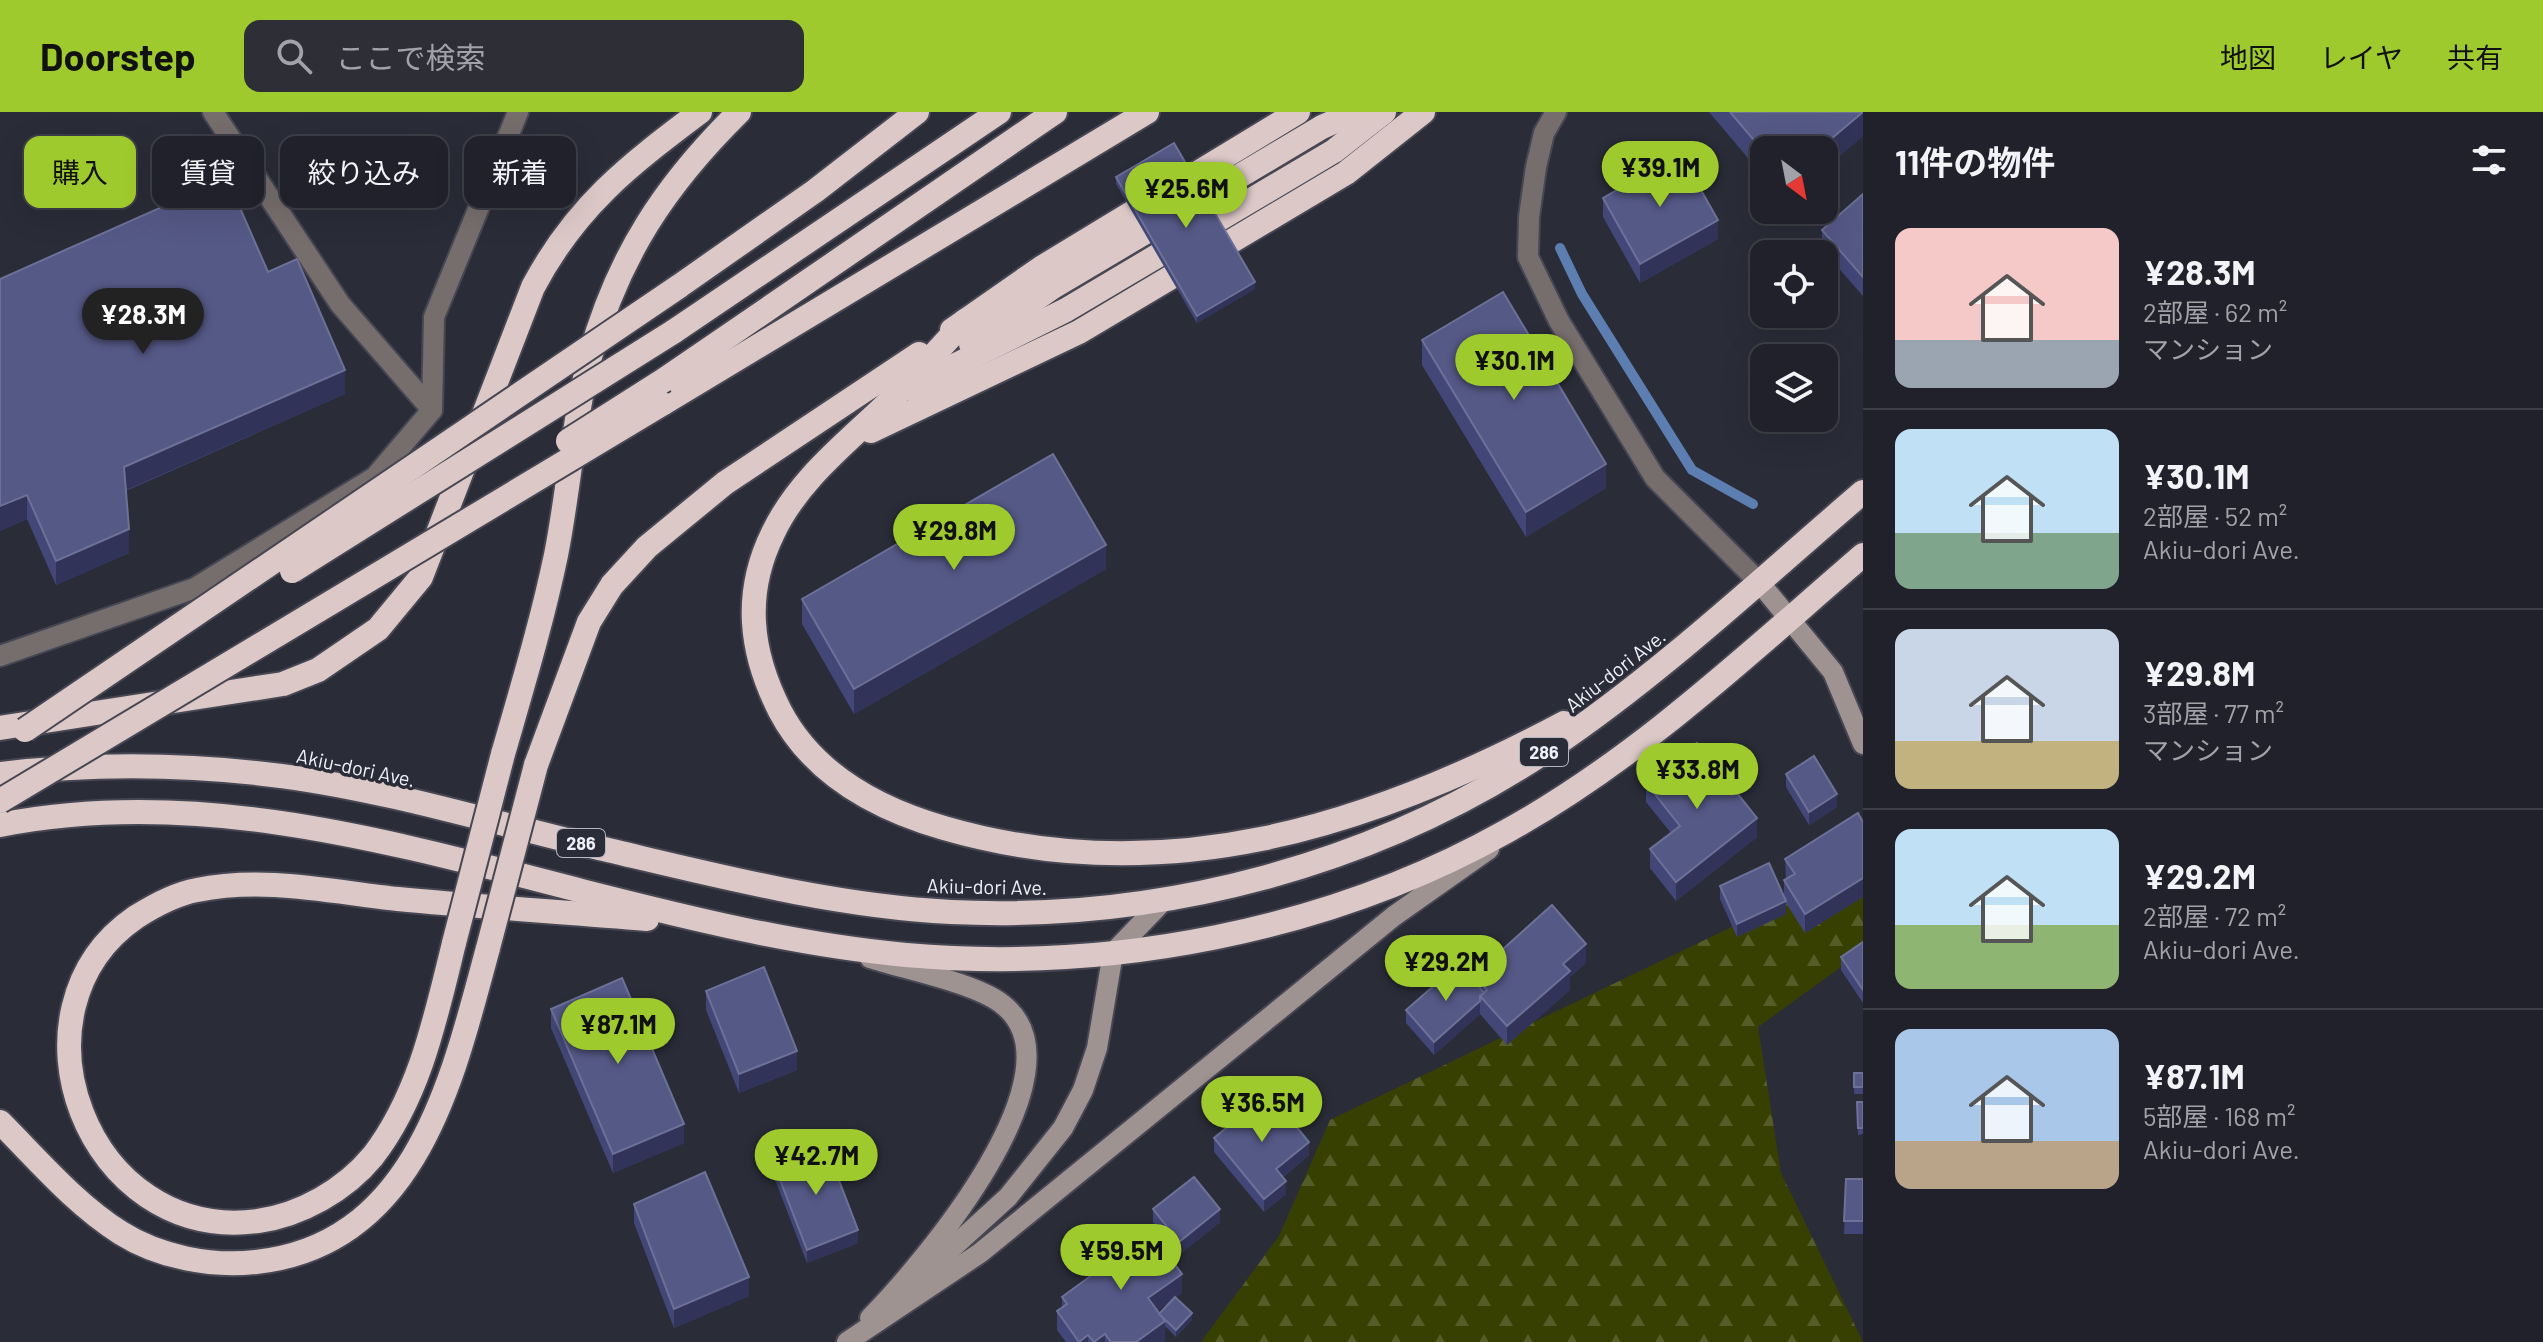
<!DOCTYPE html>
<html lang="ja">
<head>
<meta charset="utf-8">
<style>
	body { margin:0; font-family:Barlow,"Noto Sans JP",sans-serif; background:#2d2e36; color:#f1f3f6; height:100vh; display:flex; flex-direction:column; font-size:30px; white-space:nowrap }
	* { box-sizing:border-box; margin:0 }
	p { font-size:26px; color:#a2a3a8 }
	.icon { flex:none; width:44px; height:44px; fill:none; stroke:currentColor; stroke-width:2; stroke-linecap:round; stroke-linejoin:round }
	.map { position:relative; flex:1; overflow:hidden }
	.details { display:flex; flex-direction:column; background:#20212a; width:680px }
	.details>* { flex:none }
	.banner { position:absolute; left:24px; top:24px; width:760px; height:72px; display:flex; gap:16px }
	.needle { width:52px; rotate:148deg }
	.fabs { position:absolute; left:1750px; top:24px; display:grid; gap:16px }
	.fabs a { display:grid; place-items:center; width:88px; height:88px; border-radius:16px; background:#20212a; box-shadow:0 8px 32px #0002,0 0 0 2px #3d3e47; font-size:40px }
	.price { position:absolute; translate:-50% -68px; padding:0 18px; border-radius:28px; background:#9fca2d; color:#111; font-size:26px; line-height:52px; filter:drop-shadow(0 2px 4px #0008) }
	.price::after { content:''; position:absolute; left:50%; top:48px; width:24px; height:18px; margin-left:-12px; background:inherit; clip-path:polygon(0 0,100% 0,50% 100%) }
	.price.on { background:#222; color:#fff }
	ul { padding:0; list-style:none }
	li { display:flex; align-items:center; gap:24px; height:200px; padding:0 32px }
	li+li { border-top:2px solid #3d3e47 }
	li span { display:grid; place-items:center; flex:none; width:224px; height:160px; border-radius:16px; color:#555 }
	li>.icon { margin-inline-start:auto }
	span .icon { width:96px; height:96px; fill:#fffc; stroke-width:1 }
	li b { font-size:34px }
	h2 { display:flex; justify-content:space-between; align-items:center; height:96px; padding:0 32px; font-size:34px }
	.tag { padding:0 28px; border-radius:16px; background:#20212a; box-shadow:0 8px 32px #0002,0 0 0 2px #3d3e47; font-size:28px; line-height:72px }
	.tag.on { background:#9fca2d; color:#111 }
	header { display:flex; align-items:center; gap:48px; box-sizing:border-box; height:112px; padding:0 40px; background:#9fca2d; color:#111 }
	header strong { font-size:38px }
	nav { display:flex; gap:44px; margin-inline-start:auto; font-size:28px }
	.search { width:560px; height:72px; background:#2d2e36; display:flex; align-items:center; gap:20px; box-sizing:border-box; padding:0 28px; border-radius:16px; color:#a2a3a8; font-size:30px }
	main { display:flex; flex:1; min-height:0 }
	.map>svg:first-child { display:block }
	.forest { fill:url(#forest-firs) }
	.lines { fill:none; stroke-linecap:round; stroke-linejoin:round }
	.stream { stroke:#5d7eb1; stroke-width:10 }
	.street-casing { stroke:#464753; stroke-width:24 }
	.secondary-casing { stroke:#464753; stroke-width:24 }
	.highway-casing { stroke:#464753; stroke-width:28 }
	.street { stroke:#766e6d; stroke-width:20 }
	.secondary { stroke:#9f9392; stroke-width:20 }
	.highway { stroke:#dcc8c7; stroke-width:24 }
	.highway-bridge-casing { stroke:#464753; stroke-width:28; stroke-linecap:butt }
	.highway-bridge { stroke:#dcc8c7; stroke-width:24 }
	.wall { fill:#424778; fill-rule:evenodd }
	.shaded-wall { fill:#313458 }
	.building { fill:#555986; stroke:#6d7198; stroke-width:2 }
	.labels { text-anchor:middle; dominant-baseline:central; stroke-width:7; stroke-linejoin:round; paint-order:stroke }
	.shield { fill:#2a2c38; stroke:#b4b5bf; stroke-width:2 }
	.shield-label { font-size:18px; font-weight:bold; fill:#eff0f9 }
	.street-label { font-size:20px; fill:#eff0f9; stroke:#2a2c38 }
</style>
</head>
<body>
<header>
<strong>Doorstep</strong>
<div class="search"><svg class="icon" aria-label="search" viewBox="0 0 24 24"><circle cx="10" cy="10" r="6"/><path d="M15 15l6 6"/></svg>ここで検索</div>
<nav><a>地図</a><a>レイヤ</a><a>共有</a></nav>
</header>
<main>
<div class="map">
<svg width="1863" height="1230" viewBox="0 0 1863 1230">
	<defs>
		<pattern id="forest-firs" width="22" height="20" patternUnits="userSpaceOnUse" patternTransform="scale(2)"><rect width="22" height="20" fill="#384001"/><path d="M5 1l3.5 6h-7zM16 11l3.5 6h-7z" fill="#555c27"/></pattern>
	</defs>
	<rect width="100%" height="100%" fill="#2a2c38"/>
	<polygon class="forest" points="1863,752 1863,839 1758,915 1781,1061 1863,1230 1201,1230 1279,1124 1330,1008"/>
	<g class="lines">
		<polyline class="stream" points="1560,136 1582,182 1692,358 1753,392"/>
		<defs>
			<g id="street">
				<polyline points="213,0 340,192 432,298"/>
				<polyline points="1556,0 1544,21 1536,55 1529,105 1528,145 1559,209 1655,366 1759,470"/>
				<polyline points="0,544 195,476 375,365 432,298 434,205 518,0"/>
			</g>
			<g id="secondary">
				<polyline points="1759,470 1833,560 1863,632"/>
				<polyline points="906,1178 1008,1085 1063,1016 1083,978 1097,936 1113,841 1163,789"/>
				<path d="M870,1206C921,1154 1089,958 1002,892C975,871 904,857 870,846"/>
				<polyline points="847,1230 980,1141 1394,804 1489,737"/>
			</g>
			<g id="highway">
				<polyline points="678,175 815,79 917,0"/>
				<path d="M965,209C941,235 917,262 892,287C850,328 799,366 773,421C743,482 750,540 780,599C813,662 878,697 944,716C1164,780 1369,715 1564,611"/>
				<polyline points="952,218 1041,156 1298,0"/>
				<polyline points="673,220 999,0"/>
				<polyline points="971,232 1053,175 1322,15 1356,0"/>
				<polyline points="664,268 1055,0"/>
				<polyline points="910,276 1066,198 1334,39 1384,0"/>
				<polyline points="662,292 1147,0"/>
				<polyline points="871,319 1079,220 1346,61 1423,0"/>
				<path d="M0,616L283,572L318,558L378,517L421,465L533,175C576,94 628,54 700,0"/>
				<path d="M503,642C522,576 542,510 556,443C569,378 573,309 590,245C618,144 665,73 739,0"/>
				<polyline points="536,653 589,510 612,473 647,435 725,371 919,242"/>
				<path d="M0,662C93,651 188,652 281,664C387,678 491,710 595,735C711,762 831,794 951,800C1161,810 1377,753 1552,635C1663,560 1761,467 1863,380"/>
				<path d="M0,713C198,674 391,730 582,779C688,806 797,833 906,843C1109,861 1329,819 1507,719C1639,646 1749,541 1863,443"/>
				<path d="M454,831C436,904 420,983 373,1044C345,1078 301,1103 258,1109C87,1132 0,898 136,805C155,793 175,782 197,778C264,764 332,780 398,787C481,795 564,800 647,807"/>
				<path d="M0,1010C38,1048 75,1092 121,1121C159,1145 211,1155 256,1150C417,1133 453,965 488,836"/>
			</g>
		</defs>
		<use href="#street" class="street-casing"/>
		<use href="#secondary" class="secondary-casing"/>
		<use href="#highway" class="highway-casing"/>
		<use href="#street" class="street"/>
		<use href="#secondary" class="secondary"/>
		<use href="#highway" class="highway"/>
		<defs>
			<g id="highway-bridge">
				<polyline points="568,329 664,268"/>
				<polyline points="292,459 673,220"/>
				<polyline points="25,618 678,175"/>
				<polyline points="0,689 662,292"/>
				<polyline points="454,831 503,642"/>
				<polyline points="488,836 536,653"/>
			</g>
		</defs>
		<use href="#highway-bridge" class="highway-bridge-casing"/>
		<use href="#highway-bridge" class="highway-bridge"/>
	</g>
	<g class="wall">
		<polygon points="1709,0 1863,0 1863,24 1824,57 1764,38 1764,65"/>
		<polygon points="1116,65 1255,177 1197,211 1116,72"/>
		<polygon points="227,66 268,160 345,282 126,379 129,441 56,473 27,407 0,419"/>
		<polygon points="1863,82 1863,184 1822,137 1822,118"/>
		<polygon points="1603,86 1718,127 1640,171 1603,105"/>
		<polygon points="1422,228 1606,376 1526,425 1422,253"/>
		<polygon points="1106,457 854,602 802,512 802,487"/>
		<polygon points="1786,662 1837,695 1809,713 1786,675"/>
		<polygon points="1646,671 1757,725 1676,789 1650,756 1650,737 1671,721 1646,690"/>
		<polygon points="1863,710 1863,785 1805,821 1786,791 1786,802 1737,825 1720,787 1720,774 1784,784 1784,768 1786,767 1785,747"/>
		<polygon points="1863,830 1863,891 1841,858 1841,845"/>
		<polygon points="1586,851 1570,865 1570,878 1507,933 1480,902 1434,943 1406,911 1406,898 1474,868 1474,863"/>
		<polygon points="706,879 797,958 739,981 706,898"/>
		<polygon points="551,897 684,1031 613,1061 551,916"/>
		<rect x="1854" y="961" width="9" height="21"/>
		<polygon points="1857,990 1863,990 1863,1022 1858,1023"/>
		<polygon points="1214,1026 1309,1043 1283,1065 1286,1082 1264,1100 1214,1040"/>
		<polygon points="774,1052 858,1131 807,1151 774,1065"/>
		<polygon points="1846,1067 1863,1067 1863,1122 1844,1122"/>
		<polygon points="634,1092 749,1184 674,1216 634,1111"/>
		<polygon points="1153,1097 1220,1110 1179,1143 1153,1110"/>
		<path d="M1088,1157L1182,1181L1175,1186L1192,1208L1176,1225L1165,1214V1228L1162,1230H1066L1057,1218V1199L1062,1195V1185L1088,1166ZM1173,1187L1159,1202L1157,1199Z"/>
	</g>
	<g class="shaded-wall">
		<polygon points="1863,0 1863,24 1824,57 1824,38 1818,38"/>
		<polygon points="1718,108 1718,127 1640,171 1640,152"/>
		<polygon points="1255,170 1255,177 1197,211 1197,204"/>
		<polygon points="345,258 345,282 124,379 124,355"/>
		<polygon points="1606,352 1606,376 1526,425 1526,400"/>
		<polygon points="27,383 27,407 0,419 0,394"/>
		<polygon points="129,417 129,441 56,473 56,449"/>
		<polygon points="1106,433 1106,457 854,602 854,577"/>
		<polygon points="1837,682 1837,695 1809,713 1809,700"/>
		<polygon points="1757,706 1757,725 1676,789 1676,770"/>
		<polygon points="1863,766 1863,785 1805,821 1805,802"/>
		<polygon points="1786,789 1786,802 1737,825 1737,812"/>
		<polygon points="1586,832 1586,851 1570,865 1570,878 1507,933 1507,914 1563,852"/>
		<polygon points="1480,889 1480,902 1434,943 1434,930"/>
		<polygon points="797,939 797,958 739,981 739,962"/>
		<polygon points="684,1012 684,1031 613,1061 613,1042"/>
		<polygon points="1309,1030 1309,1043 1276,1070 1276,1057"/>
		<polygon points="1286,1069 1286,1082 1264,1100 1264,1087"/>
		<polygon points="1220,1097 1220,1110 1179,1143 1179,1130"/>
		<polygon points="858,1118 858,1131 807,1151 807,1138"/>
		<polygon points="1182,1162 1182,1181 1148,1205 1148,1186"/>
		<polygon points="749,1165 749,1184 674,1216 674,1197"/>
		<polygon points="1192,1201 1192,1208 1176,1225 1176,1218"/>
		<polygon points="1165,1209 1165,1228 1162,1230 1136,1230"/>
		<polygon points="1105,1222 1105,1230 1094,1230"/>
		<polygon points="1088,1223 1088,1230 1079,1230"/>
	</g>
	<g class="building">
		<polygon points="1730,0 1863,0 1818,38 1764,38 1764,40"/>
		<polygon points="1174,31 1255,170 1197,204 1116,65"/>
		<polygon points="1680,41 1718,108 1640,152 1603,86"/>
		<polygon points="227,66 268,160 297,147 345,258 124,355 129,417 56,449 27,383 0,394 0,167"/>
		<polygon points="1863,82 1863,165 1822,118"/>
		<polygon points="1503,180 1606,352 1526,400 1422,228"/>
		<polygon points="1053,342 1106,433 854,577 802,487"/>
		<polygon points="1697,631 1757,706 1676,770 1650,737 1680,714 1646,671"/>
		<polygon points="1814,644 1837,682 1809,700 1786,662"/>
		<polygon points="1858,701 1863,710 1863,766 1805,802 1784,768 1795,762 1785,747"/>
		<polygon points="1769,751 1786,789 1737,812 1720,774"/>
		<polygon points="1552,793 1586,832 1563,852 1570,859 1507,914 1480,884 1487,878 1474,863"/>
		<polygon points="1863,830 1863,878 1841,845"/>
		<polygon points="1460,851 1484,881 1480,884 1480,889 1434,930 1406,898"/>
		<polygon points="764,855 797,939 739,962 706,879"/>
		<polygon points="622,866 684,1012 613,1042 551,897"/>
		<rect x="1854" y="961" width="9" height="14"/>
		<polygon points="1269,981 1309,1030 1276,1057 1286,1069 1264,1087 1214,1026"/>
		<polygon points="1857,990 1863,990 1863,1016 1858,1016"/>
		<polygon points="825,1032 858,1118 807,1138 774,1052"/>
		<polygon points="705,1060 749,1165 674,1197 634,1092"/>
		<polygon points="1194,1065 1220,1097 1179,1130 1153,1097"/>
		<polygon points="1846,1067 1863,1067 1863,1109 1844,1109"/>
		<polygon points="1147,1114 1182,1162 1148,1186 1165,1209 1136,1230 1111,1230 1105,1222 1094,1230 1088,1223 1079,1230 1057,1199 1067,1192 1062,1185 1092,1163 1088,1157"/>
		<polygon points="1175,1185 1192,1201 1176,1218 1159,1202"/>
	</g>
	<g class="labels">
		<g class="shield">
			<rect x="1520" y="626" width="48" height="28" rx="6"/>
			<rect x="557" y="717" width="48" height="28" rx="6"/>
		</g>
		<g class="shield-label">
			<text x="1544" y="640">286</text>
			<text x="581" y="731">286</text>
		</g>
		<g class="street-label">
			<text transform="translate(1615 558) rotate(-38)">Akiu-dori Ave.</text>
			<text transform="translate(356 655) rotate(12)">Akiu-dori Ave.</text>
			<text transform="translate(987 774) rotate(1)">Akiu-dori Ave.</text>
		</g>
	</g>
</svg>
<div class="fabs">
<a><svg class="needle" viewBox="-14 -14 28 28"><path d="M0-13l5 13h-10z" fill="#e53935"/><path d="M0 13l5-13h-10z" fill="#a2a3a8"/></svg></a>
<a><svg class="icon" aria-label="locate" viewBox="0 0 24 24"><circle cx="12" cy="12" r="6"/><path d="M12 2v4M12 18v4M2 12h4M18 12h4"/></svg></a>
<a><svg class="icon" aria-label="layers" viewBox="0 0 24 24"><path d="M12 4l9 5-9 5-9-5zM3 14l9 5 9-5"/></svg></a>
</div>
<b class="price" style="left:1660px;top:97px">¥39.1M</b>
<b class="price" style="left:1186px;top:118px">¥25.6M</b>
<b class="price on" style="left:143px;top:244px">¥28.3M</b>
<b class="price" style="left:1514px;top:290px">¥30.1M</b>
<b class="price" style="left:954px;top:460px">¥29.8M</b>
<b class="price" style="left:1697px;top:699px">¥33.8M</b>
<b class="price" style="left:1446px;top:891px">¥29.2M</b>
<b class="price" style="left:618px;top:954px">¥87.1M</b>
<b class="price" style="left:1262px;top:1032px">¥36.5M</b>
<b class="price" style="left:816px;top:1085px">¥42.7M</b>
<b class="price" style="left:1121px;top:1180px">¥59.5M</b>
<div class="banner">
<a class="tag on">購入</a>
<a class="tag">賃貸</a>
<a class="tag">絞り込み</a>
<a class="tag">新着</a>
</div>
</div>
<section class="details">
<h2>11件の物件<svg class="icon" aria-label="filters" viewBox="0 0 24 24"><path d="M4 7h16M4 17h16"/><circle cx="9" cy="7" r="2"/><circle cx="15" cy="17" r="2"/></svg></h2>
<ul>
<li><span style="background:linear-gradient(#f6c9c9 70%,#9aa5b1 0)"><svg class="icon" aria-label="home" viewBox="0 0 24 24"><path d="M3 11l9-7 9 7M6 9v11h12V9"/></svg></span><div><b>¥28.3M</b><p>2部屋 · 62 m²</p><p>マンション</p></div></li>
<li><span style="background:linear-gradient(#bfe0f5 65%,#7fa58c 0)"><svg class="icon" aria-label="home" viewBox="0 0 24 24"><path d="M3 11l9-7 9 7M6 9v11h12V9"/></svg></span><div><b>¥30.1M</b><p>2部屋 · 52 m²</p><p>Akiu-dori Ave.</p></div></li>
<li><span style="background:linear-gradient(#c9d6e8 70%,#c2b280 0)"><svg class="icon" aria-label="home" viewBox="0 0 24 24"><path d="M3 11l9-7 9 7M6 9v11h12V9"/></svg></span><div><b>¥29.8M</b><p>3部屋 · 77 m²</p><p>マンション</p></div></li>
<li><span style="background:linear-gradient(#bfe0f5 60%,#8fb573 0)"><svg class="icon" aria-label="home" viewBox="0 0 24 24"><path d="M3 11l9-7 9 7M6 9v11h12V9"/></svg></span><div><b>¥29.2M</b><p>2部屋 · 72 m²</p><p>Akiu-dori Ave.</p></div></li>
<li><span style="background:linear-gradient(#a9c7e8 70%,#b9a48a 0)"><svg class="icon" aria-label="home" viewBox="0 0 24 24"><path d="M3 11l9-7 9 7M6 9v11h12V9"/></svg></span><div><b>¥87.1M</b><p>5部屋 · 168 m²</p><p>Akiu-dori Ave.</p></div></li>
</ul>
</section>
</main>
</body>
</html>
